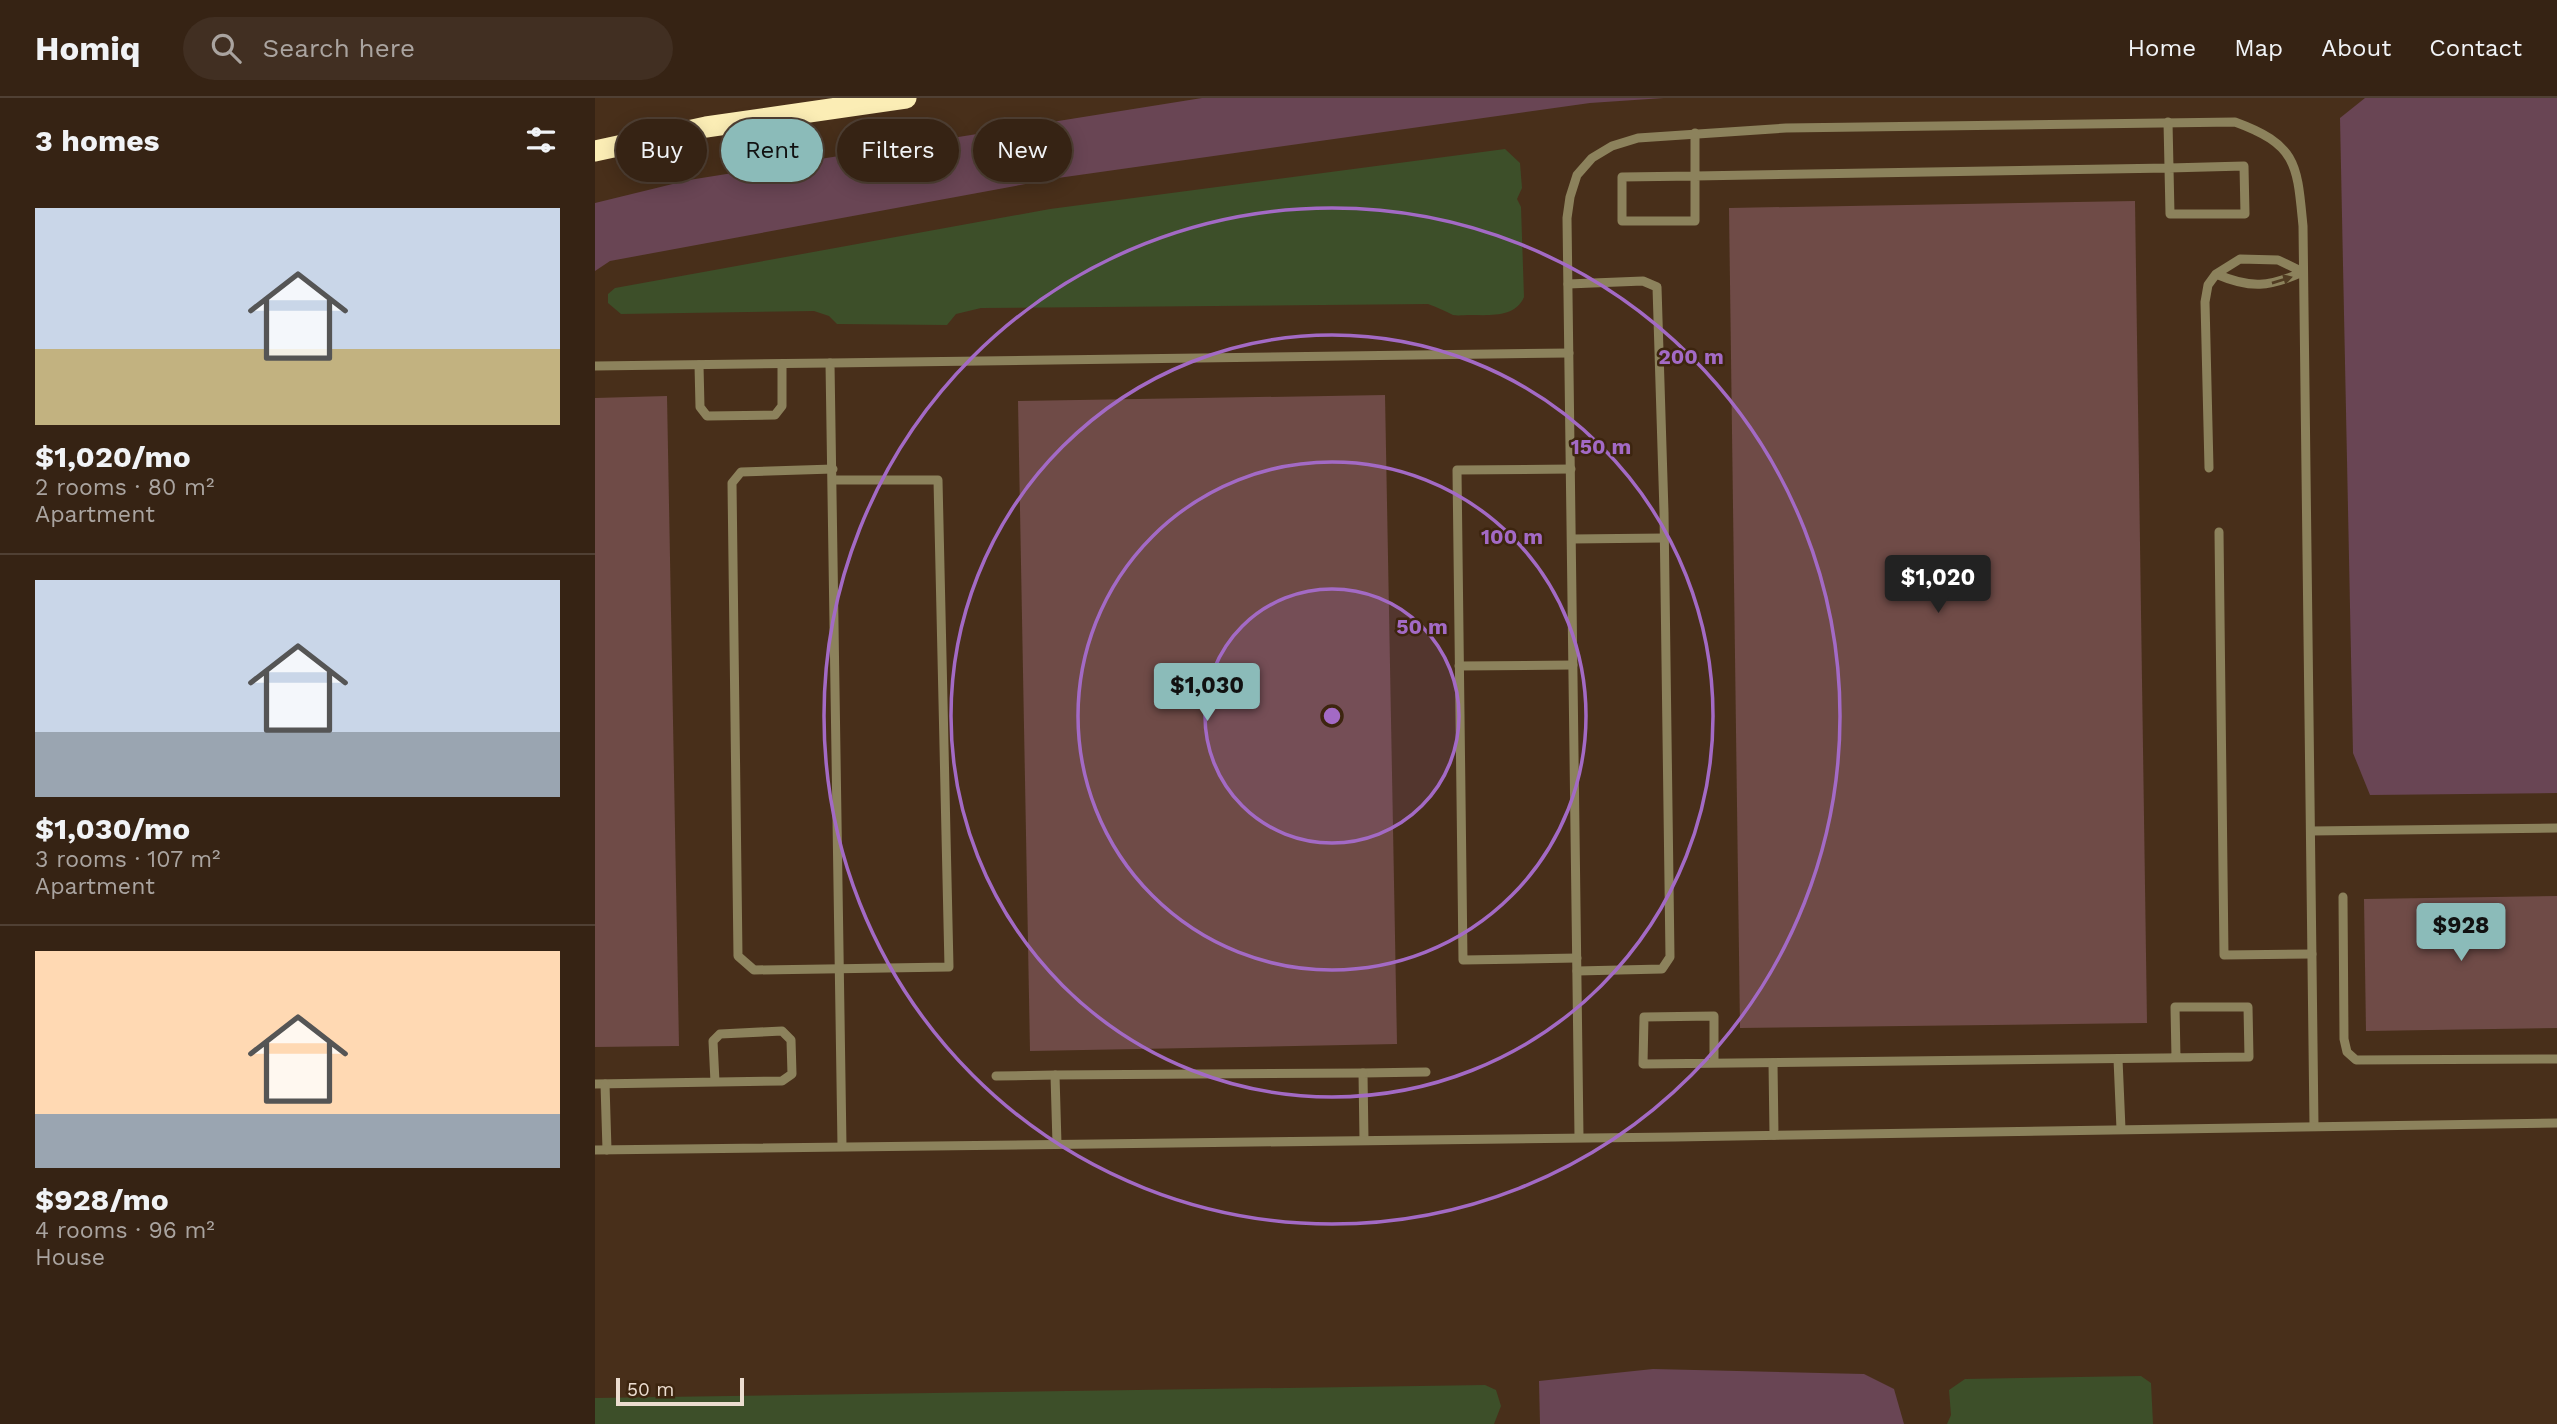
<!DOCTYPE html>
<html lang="en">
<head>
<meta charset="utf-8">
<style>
	body { margin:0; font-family:"Work Sans",sans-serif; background:#412f22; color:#f1f3f6; height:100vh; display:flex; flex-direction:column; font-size:26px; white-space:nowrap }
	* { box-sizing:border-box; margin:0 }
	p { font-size:23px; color:#aaa4a0 }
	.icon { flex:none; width:38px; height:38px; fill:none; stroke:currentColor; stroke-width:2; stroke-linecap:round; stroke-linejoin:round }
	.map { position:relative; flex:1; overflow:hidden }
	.details { display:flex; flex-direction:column; background:#362314; width:595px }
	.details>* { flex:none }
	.guide { position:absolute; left:21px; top:21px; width:665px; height:63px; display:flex; gap:14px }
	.scale { position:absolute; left:21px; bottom:18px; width:128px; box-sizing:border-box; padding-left:7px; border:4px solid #ecddd0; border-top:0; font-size:19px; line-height:24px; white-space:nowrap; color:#ecddd0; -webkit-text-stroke:5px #3d250f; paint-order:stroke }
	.price { position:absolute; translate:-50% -60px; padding:0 16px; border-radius:7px; background:#8bbbb9; color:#111; font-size:23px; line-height:46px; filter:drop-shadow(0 2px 4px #0008) }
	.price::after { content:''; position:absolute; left:50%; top:42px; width:21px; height:16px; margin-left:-10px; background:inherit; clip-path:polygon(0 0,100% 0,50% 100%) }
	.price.current { background:#222; color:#fff }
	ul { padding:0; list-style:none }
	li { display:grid; align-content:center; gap:14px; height:371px; padding:0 35px }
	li+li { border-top:2px solid #504034 }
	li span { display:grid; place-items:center; height:217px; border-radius:0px; color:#555 }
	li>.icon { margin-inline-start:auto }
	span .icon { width:126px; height:126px; fill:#fffc; stroke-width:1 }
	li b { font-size:30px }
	h2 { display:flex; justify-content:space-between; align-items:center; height:84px; padding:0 35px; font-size:30px }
	.chip { padding:0 24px; border-radius:32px; background:#362314; box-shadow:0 4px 18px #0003,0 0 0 2px #504034; font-size:24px; line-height:63px }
	.chip.current { background:#8bbbb9; color:#111 }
	header { display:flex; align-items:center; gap:42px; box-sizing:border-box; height:98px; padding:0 35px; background:#362314; border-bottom:2px solid #504034 }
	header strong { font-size:33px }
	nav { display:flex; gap:38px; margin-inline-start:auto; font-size:24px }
	.search { width:490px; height:63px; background:#412f22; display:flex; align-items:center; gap:18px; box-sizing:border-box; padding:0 24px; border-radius:38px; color:#aaa4a0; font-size:26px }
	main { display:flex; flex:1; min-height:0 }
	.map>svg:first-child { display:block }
	.green { fill:#694554 }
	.water { fill:#3d4f29 }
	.building { fill:#6f4b47 }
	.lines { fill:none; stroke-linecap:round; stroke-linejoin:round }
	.service { stroke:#8c825c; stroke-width:9 }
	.motorway { stroke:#fbedb5; stroke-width:21 }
	.oneway { fill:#513c22 }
	.ring { fill:none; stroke:#a36ac5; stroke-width:3.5 }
	.centre { fill:#a36ac5; stroke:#3d250f; stroke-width:3.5 }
	.ring-label { font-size:21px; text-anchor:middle; font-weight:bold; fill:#a36ac5; stroke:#3d250f; stroke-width:5; stroke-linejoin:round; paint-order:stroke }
</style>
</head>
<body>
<header>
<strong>Homiq</strong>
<div class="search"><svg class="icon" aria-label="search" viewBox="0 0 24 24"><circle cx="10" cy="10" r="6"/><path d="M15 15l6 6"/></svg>Search here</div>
<nav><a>Home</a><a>Map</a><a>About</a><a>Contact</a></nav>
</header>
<main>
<section class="details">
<h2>3 homes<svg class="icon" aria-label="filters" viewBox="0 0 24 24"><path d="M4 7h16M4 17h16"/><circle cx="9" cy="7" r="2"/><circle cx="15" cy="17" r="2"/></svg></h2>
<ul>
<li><span style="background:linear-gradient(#c9d6e8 65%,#c2b280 0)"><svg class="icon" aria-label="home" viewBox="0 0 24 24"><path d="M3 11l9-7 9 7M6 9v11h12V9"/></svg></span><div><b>$1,020/mo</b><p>2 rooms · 80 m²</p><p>Apartment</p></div></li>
<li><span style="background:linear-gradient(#c9d6e8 70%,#9aa5b1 0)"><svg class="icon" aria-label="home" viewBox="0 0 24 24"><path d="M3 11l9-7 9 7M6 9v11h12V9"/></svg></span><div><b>$1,030/mo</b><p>3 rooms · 107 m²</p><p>Apartment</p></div></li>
<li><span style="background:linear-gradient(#ffd9b3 75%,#9aa5b1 0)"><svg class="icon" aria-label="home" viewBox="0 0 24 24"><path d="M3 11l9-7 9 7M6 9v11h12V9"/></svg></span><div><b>$928/mo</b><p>4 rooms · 96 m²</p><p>House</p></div></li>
</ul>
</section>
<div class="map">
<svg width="1962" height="1326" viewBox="0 0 1962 1326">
	<rect width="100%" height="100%" fill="#482f1a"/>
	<g class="green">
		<polygon points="607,0 1069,0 995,5 463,80 15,163 0,173 0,105 94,82"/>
		<polygon points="1770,0 1962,0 1962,695 1775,697 1758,655 1745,20"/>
		<polygon points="1058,1271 1269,1276 1299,1291 1309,1326 945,1326 944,1283"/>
	</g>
	<g class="water">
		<path d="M910,51L925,65L927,90L922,101L926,109L929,199C920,220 894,217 875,217C870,217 863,218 858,217C850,213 842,209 833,206L386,210L361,216L352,227L242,226L234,218L219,213L26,216L13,205V196L20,190L455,111Z"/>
		<polygon points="1546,1278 1556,1285 1558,1326 1352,1326 1356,1317 1354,1292 1370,1281"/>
		<polygon points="890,1287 901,1292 906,1308 899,1326 0,1326 0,1300"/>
	</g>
	<g class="building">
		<polygon points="1540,103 1552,925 1145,930 1134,110"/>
		<polygon points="790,297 802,946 435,953 423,303"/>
		<polygon points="72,298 84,948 0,949 0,300"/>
		<polygon points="1962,798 1962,930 1771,933 1769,801"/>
	</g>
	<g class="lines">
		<g class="service">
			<polyline points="1100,35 1100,123 1027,123 1027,79 1100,78 1574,70 1649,68 1650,116 1575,116 1573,24"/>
			<polyline points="973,186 1048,183 1062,189 1069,414 1075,859 1067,871 982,873"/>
			<polyline points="104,267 105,309 112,318 180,317 187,308 187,266"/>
			<polyline points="0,268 235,265"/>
			<path d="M1614,370L1610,204L1613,187L1621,176L1645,161L1683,162L1708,174C1674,189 1656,191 1621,176"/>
			<polyline points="238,371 146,374 137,385 143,858 159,872 354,869 343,382 238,382"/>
			<polyline points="976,371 862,372 868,862 982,860"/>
			<polyline points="1624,434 1629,857 1717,856"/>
			<polyline points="977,441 1069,440"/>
			<polyline points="864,568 978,567"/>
			<polyline points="1716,733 1962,730"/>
			<polyline points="1748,799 1749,941 1752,954 1761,962 1962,961"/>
			<polyline points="1523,961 1526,1031"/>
			<polyline points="1119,965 1119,918 1049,919 1048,966 1654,959 1653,909 1580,909 1581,960"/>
			<polyline points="1178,965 1179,1037"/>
			<polyline points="401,978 460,977"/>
			<polyline points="0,986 187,983 197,976 196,942 187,933 125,936 118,943 120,984"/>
			<polyline points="10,986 12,1052"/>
			<path d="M984,1039L972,120L975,99L982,77L997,60L1017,48L1043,40L1191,30L1640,24C1703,47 1702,67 1708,128L1719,1028"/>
			<polyline points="769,1042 768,975 831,974"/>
			<polyline points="462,1046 460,977 768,975"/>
			<polyline points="247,1048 235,265 974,255"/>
			<polyline points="0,1052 1080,1039 1962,1025"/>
		</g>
		<polyline class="motorway" points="0,53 111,29 311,0"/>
	</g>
	<defs><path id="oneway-solid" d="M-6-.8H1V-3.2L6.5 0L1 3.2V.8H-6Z" transform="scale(1.75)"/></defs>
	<use class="oneway" href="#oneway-solid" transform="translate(1687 182) rotate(-17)"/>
	<circle cx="737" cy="618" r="127" fill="#a36ac5" fill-opacity=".12"/>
	<g class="ring">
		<circle cx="737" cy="618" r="127"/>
		<circle cx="737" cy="618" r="254"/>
		<circle cx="737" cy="618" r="381"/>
		<circle cx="737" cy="618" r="508"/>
	</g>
	<circle cx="737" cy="618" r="10" class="centre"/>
	<g class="ring-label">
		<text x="1096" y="266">200 m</text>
		<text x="1006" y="356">150 m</text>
		<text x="917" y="446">100 m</text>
		<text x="827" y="536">50 m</text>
	</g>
</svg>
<div class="scale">50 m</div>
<b class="price current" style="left:1343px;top:517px">$1,020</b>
<b class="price" style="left:612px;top:625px">$1,030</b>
<b class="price" style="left:1866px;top:865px">$928</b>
<div class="guide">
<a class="chip">Buy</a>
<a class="chip current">Rent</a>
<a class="chip">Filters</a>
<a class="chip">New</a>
</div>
</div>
</main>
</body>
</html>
